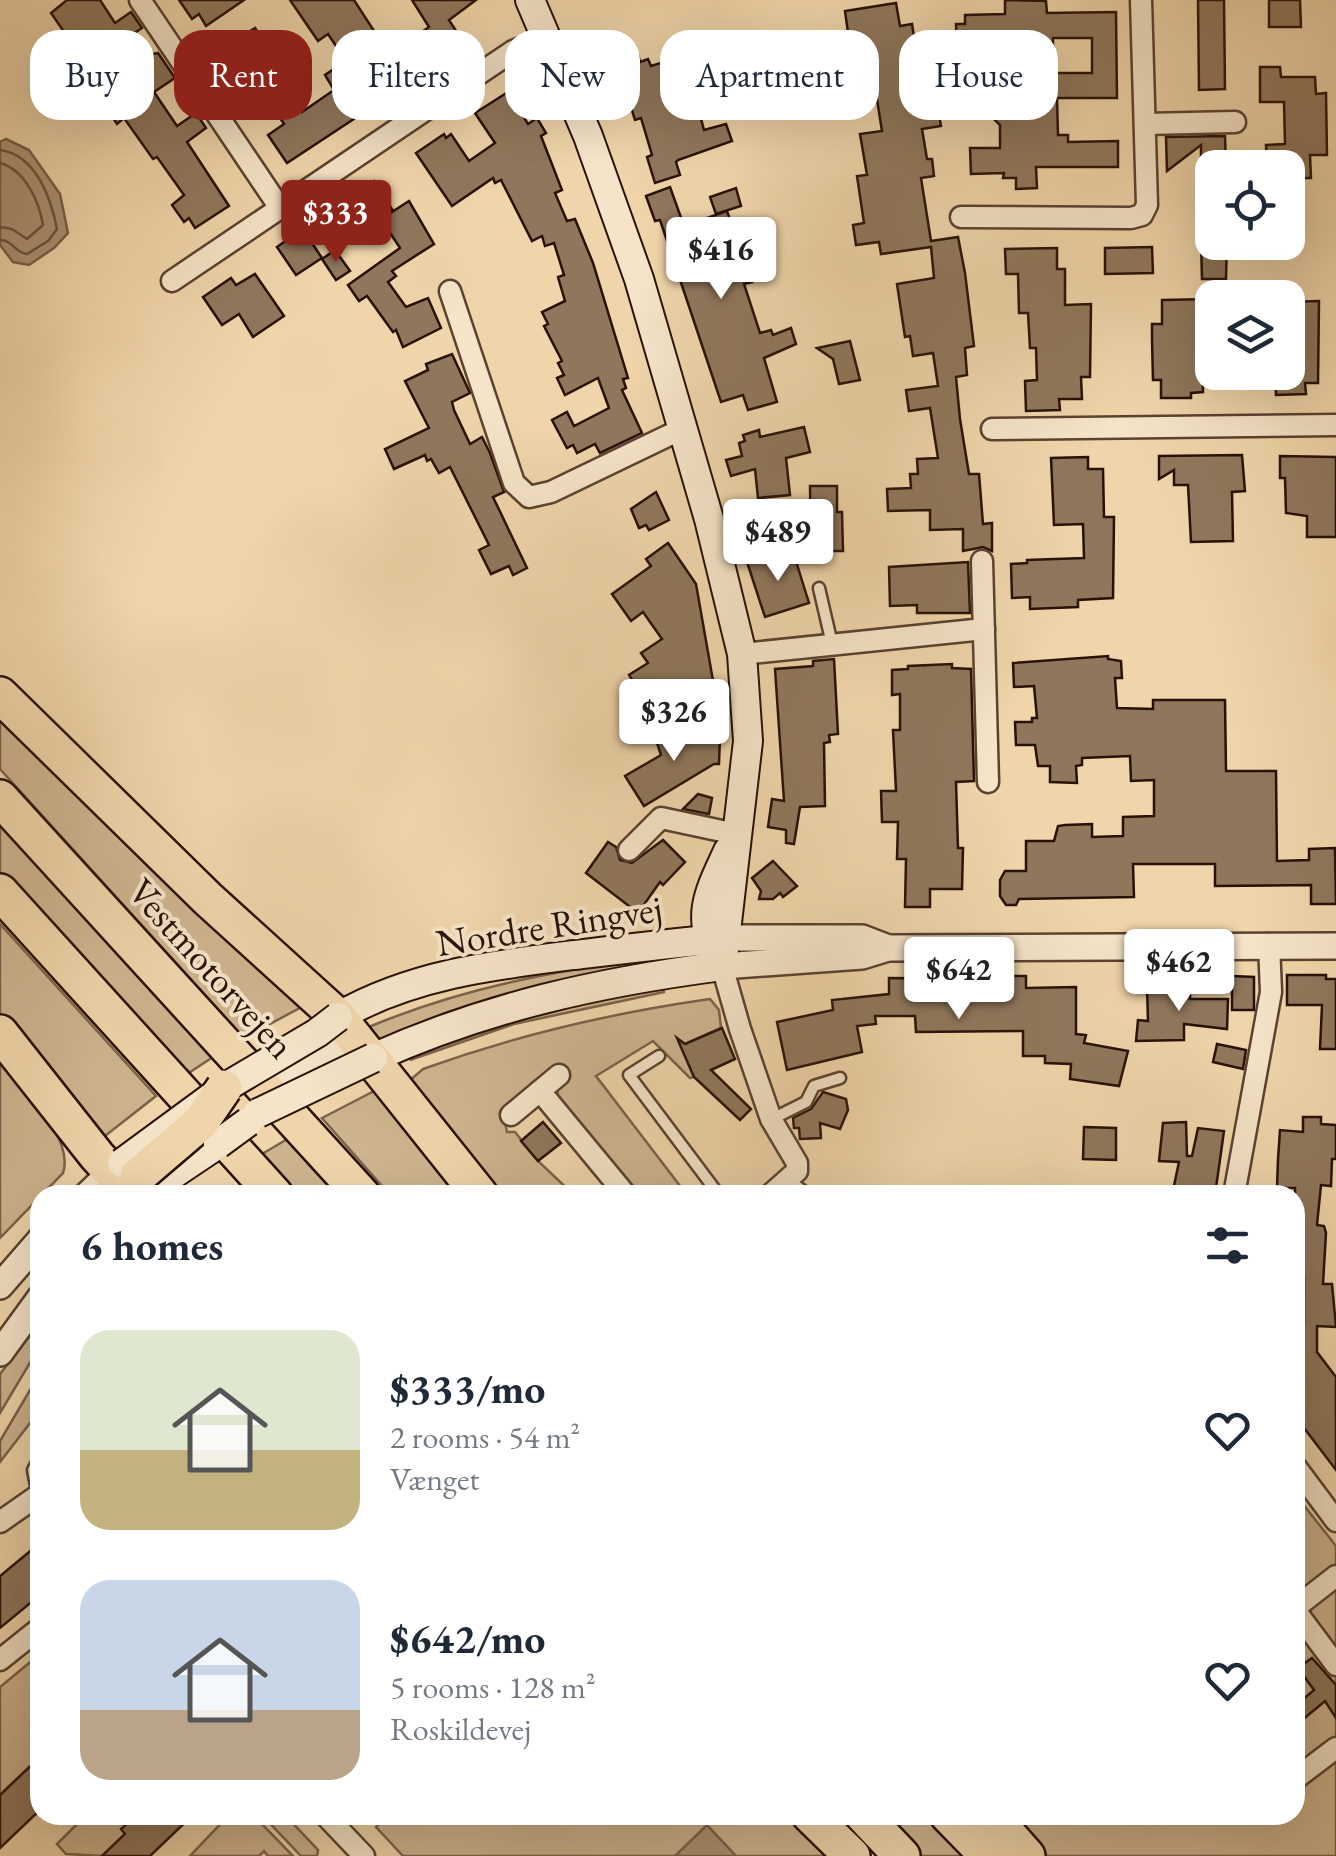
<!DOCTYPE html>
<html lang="en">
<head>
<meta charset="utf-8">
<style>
	body { margin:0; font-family:"EB Garamond",serif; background:#f2f2f3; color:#1f2937; height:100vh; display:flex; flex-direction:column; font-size:38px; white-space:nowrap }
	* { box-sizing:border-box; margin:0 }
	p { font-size:32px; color:#747a83 }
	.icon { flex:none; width:55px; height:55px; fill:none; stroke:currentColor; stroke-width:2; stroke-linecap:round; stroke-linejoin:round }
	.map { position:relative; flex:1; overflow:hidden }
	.details { position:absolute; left:30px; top:1185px; width:1275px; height:640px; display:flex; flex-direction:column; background:#fff; border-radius:30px; box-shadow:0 10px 40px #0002 }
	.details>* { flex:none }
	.top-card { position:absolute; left:30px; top:30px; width:1278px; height:90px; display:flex; gap:20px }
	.tools { position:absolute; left:1195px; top:150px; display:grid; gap:20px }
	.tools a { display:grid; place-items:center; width:110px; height:110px; border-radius:20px; background:#fff; box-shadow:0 10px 40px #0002; font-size:50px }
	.price { position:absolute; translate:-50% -85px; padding:0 22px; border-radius:10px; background:#fff; color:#222; font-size:32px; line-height:65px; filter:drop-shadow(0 2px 5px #0008) }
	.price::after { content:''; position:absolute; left:50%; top:60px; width:30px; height:22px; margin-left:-15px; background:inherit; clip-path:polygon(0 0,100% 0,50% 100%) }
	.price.selected { background:#8f2418; color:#fff }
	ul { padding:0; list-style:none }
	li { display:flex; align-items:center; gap:30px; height:250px; padding:0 50px }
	li span { display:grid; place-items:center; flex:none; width:280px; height:200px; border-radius:30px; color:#555 }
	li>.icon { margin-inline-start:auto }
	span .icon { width:120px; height:120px; fill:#fffc; stroke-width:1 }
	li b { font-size:42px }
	h2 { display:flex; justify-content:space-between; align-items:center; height:120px; padding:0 50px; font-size:42px }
	.chip { padding:0 35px; border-radius:30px; background:#fff; box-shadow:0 10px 40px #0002; font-size:35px; line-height:90px }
	.chip.selected { background:#8f2418; color:#fff }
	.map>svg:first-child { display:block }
	.green { fill:#ceb48e; stroke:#7b624a; stroke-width:2.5 }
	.water { fill:#ac9273; stroke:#775e48; stroke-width:2.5 }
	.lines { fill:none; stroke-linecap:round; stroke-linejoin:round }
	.shore { stroke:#6a523d; stroke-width:2.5 }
	.building { fill:#90775c; stroke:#281107; stroke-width:2.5; fill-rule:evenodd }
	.service-casing { stroke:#5a4230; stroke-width:15 }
	.minor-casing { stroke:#5a4230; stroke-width:25 }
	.tertiary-casing { stroke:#5a4230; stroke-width:30 }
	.secondary-casing { stroke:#281107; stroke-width:32 }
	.motorway-casing { stroke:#281107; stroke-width:40 }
	.service { stroke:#f5e4c8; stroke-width:10 }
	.minor { stroke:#f5e4c8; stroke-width:20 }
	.tertiary { stroke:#f5e4c8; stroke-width:25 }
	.secondary { stroke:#f5e4c8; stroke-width:28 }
	.motorway { stroke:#f0d5aa; stroke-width:35 }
	.secondary-bridge-casing { stroke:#281107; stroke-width:32; stroke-linecap:butt }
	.motorway-bridge-casing { stroke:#281107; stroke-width:40; stroke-linecap:butt }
	.secondary-bridge { stroke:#f5e4c8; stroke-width:28 }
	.motorway-bridge { stroke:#f0d5aa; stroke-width:35 }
	.labels { text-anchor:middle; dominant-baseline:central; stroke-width:8; stroke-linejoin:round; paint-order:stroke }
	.street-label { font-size:38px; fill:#281107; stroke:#f5e4c8 }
</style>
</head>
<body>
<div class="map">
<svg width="1336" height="1856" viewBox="0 0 1336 1856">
	<rect width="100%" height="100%" fill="#f0d5aa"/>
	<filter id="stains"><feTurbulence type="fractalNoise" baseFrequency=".002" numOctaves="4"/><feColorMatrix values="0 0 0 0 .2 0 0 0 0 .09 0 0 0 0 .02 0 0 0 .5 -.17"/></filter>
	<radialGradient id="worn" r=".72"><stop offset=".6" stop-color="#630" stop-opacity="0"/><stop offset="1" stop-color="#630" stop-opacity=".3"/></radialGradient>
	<g class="green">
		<polygon points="0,712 309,1003 244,1038 0,769"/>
		<polygon points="0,818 216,1055 184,1076 0,872"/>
		<polygon points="0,924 156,1096 96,1143 0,1020"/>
		<path d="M660,957L661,961C562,981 466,1002 373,1042L364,1029C460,988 557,970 660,957Z"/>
		<polygon points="663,987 664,992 514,1024 410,1060 421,1049 569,1004"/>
		<path d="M710,999L719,1010L721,1028L681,1046L694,1077L690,1078L653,1041L596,1076L687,1195H638L558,1096L557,1089L503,1113L507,1132H515L538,1161L574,1195H494L409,1081L423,1069C517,1035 611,1013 710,999Z"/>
		<path d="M0,1058C21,1086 75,1138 63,1173L0,1238Z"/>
		<polygon points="378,1089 462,1195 390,1195 322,1118"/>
		<polygon points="289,1138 343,1195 293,1195 257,1157"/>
		<polygon points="40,1323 40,1346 0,1413 0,1374"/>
		<polygon points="40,1373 40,1410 0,1462 0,1441"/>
		<polygon points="1295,1494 1336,1546 1336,1856 1039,1856 1002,1815 1295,1815"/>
		<polygon points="40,1654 40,1757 0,1795 0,1687"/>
		<polygon points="86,1815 136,1815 125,1834 102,1856 66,1854 57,1844"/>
		<polygon points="229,1815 253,1815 293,1856 268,1856 264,1851 259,1856 190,1856"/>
		<polygon points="262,1815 285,1815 318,1850 317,1856 301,1856"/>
		<polygon points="387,1815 798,1815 841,1856 403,1856 376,1827"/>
		<polygon points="877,1815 929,1815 967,1856 916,1856"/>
	</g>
	<g class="water">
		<polygon points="6,139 29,150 60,194 68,233 54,248 29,265 13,262 0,245 0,142"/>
		<polygon points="707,1825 736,1856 675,1856"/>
	</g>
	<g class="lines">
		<g class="shore">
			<path d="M0,150C36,155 51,198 57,229L48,241L27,254C15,253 13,240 0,240"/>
			<path d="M0,163C25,170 39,201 43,225L27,239L12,229L0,227"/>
		</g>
	</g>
	<g class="building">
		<polygon points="67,0 100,0 115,23 131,12 142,28 92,61 75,35 69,39 51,13"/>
		<polygon points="179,0 244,0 206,26 199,14 192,19"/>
		<polygon points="290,0 354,0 402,74 364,98 357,105 363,113 287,163 268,135 284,124 273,107 291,95 302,112 334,90 325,75 346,61 328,34 318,41"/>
		<polygon points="412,0 476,0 449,20 460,37 455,40 460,48 432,65 413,38 429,27"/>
		<path d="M1005,0L1046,1L1047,13L1116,12L1117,98H1057L1058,135H1068V142L1118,141V167H1036L1037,188L1016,189V178H1003L1004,173L971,174L970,148H1000V125L989,114L939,115L941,126L922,129L927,159H932L934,176L921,178L931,241L958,237L965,273L974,346L965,348L967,375L956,377L960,419L969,474H979L983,524L992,523V551L983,547L963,551V529L930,530V510L888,511L887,489L911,488L910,474H918L917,459L938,458L930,408L909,411L906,390L938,386L933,353L913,356L910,336L905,337L897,284L934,278L931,247L881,254L879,242L856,245L853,225L864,223L857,176L867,175L860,134L882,131L875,87L856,90L845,11L896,3L900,26L912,24L916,49L929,48L936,96L967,95L966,60H957L956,24H965V15L1005,14ZM1053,38H1092V73H1053Z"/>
		<polygon points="1198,0 1224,0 1225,89 1199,90"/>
		<polygon points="1269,0 1300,0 1301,27 1269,27"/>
		<polygon points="255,28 272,54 240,75 222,49"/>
		<polygon points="158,53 175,78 154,92 177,126 196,113 206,128 187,142 229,206 195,228 189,218 184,222 172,205 184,195 157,157 153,159 124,118 117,124 103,103 115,94 96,66"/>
		<polygon points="638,54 640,62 648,59 651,66 674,59 676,65 686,62 704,130 726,124 732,141 678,160 676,162 680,175 655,183 647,157 652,155 641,118 635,120 630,104 633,103 619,60"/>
		<polygon points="1260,67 1280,67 1281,77 1315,77 1316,94 1326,93 1327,155 1310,155 1311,178 1288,178 1285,165 1267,165 1266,145 1285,144 1284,102 1260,102"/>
		<polygon points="508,92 528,124 537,118 546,133 541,136 562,190 555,193 567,221 575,219 593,263 628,378 623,379 626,388 622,390 642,433 600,453 595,444 577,453 573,445 567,448 552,420 567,412 574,426 609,408 598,378 565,395 557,378 564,375 558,363 562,361 544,326 548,324 542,312 565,301 558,277 564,275 554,243 545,246 542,236 532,241 501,180 495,183 493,178 452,206 416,153 444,134 446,138 451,134 469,161 495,143 475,113"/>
		<polygon points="1225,136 1226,168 1201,168 1201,145 1167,171 1166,137"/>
		<polygon points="374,181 393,211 351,239 339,221 352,212 344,201"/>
		<polygon points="670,187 684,226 727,211 752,282 744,284 760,333 771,330 773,335 791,328 796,344 764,358 777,402 748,410 743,395 721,402 660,220 655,221 646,196"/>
		<polygon points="736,188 741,206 716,214 710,197"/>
		<polygon points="409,201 434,244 392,271 396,276 388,282 406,307 428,298 441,328 403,347 396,330 393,332 367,296 359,301 348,285 400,248 381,219"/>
		<polygon points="298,232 303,241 308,237 322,258 296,275 277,247"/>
		<polygon points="1201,242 1227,242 1226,279 1202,279"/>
		<polygon points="1152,247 1153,273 1105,274 1105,248"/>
		<polygon points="1057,248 1057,269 1065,269 1065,305 1091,304 1090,377 1081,377 1082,399 1059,399 1060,410 1026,411 1025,381 1037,380 1036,348 1030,348 1028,313 1019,313 1018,274 1006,274 1005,249"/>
		<polygon points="335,250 350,271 336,280 322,259"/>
		<polygon points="255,274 284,316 253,337 239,314 222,325 203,297 231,278 236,285"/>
		<polygon points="1212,299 1212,335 1202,335 1203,392 1191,393 1191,398 1161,398 1161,380 1153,380 1152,340 1152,324 1162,324 1162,300"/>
		<polygon points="1319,301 1318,383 1305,383 1306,394 1276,395 1275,372 1288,372 1288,302"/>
		<polygon points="850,341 860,380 839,384 833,359 817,348"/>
		<polygon points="452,354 470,393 452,402 454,410 470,444 482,437 490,453 504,492 493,497 527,568 513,575 509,566 491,574 479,550 489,545 450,467 439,473 431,459 427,461 425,455 394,469 385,449 429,428 405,381 428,370 426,364"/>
		<polygon points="804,427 810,452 786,458 790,495 758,498 755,469 731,476 726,460 742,456 739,443 745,441 743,435 759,430 760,437"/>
		<polygon points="1242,455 1245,491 1232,492 1233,541 1191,542 1188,485 1174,485 1174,470 1159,479 1159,456"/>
		<polygon points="1280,456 1336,457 1336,537 1307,537 1307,516 1286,513 1285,478 1280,478"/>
		<polygon points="1088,457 1088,469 1103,469 1104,517 1114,517 1113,598 1078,600 1078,607 1030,609 1030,597 1012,598 1011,564 1027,563 1027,560 1084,558 1083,524 1054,525 1051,458"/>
		<polygon points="810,486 837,486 837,512 842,512 843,551 811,551"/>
		<polygon points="656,492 669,520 649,530 646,525 639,528 631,509"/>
		<polygon points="668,543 696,584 718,709 648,722 643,710 649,706 629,675 648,663 641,653 662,639 643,612 631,621 612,594 651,566 646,559"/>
		<polygon points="774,554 776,561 794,555 809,603 765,617 747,562"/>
		<polygon points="968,562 970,613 917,613 917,605 890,606 889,567"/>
		<polygon points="1108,656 1108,659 1121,661 1122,678 1115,678 1117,708 1153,709 1153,700 1225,700 1226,771 1276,771 1277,861 1309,860 1309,849 1335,848 1336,904 1311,904 1311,885 1215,886 1215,864 1133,864 1134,897 1019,899 1016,905 1006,905 1000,896 1000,880 1005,871 1026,871 1026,841 1054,841 1058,826 1065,825 1092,824 1092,837 1123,836 1123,817 1154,816 1154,780 1131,781 1130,756 1082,758 1082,765 1076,766 1077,783 1050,782 1050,766 1038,766 1035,745 1016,745 1015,722 1032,722 1032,718 1037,718 1034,686 1014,687 1013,663"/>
		<polygon points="834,659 838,734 829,735 830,742 824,743 825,806 800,807 794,844 786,843 786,830 768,827 772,799 784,801 775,669 813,666 813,661"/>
		<polygon points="952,664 952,668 971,669 974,781 956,782 958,848 963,848 962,889 930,889 930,907 905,907 906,859 897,859 898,822 882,822 881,791 896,791 893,730 900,730 900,694 892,695 892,670 908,669 908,666"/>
		<polygon points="654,734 720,736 719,764 714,764 644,806 625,776 661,755"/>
		<polygon points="698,794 712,798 709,814 683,809"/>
		<polygon points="663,840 685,862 663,885 660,882 638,913 586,873 608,842 616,847 620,860 632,863"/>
		<polygon points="773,861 797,886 783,897 780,893 773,899 759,899 761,891 752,878"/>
		<polygon points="1287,975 1326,975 1326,979 1336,979 1336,1049 1320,1049 1322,1005 1287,1005"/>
		<polygon points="997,976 1026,976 1026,988 1076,987 1076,1034 1086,1035 1084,1043 1128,1051 1119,1086 1070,1079 1071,1064 1045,1063 1045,1056 1023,1056 1023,1031 916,1032 915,1016 875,1016 876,1024 857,1026 862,1052 787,1070 777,1022 833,1010 832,1000 889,994 889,978 997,979"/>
		<polygon points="1232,976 1254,977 1254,1010 1232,1010"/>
		<polygon points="1147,987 1190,987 1190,999 1228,999 1227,1029 1184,1024 1184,1040 1136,1041 1138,1020 1148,1021"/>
		<polygon points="722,1028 735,1059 711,1070 751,1109 740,1120 694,1077 677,1038 685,1044"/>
		<polygon points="1217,1044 1246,1050 1243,1069 1213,1062"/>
		<polygon points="823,1092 846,1099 848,1110 840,1129 820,1123 821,1138 800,1139 799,1128 794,1128 793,1118 811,1109"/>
		<polygon points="1303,1117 1321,1117 1321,1124 1336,1125 1336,1159 1332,1159 1331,1186 1321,1185 1317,1225 1324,1226 1326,1233 1323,1284 1332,1284 1336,1327 1317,1326 1317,1352 1336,1377 1336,1470 1295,1416 1295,1323 1304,1324 1304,1275 1299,1275 1300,1267 1295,1267 1295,1188 1277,1188 1278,1159 1280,1130 1303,1132"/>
		<polygon points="543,1122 561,1143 538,1161 521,1141"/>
		<polygon points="1186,1122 1187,1156 1192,1156 1198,1128 1224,1131 1215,1195 1172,1195 1179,1162 1159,1161 1163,1123"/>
		<polygon points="1084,1127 1116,1128 1116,1160 1083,1159"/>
		<polygon points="40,1543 40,1595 0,1628 0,1576"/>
		<polygon points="1312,1658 1336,1685 1336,1718 1325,1701 1295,1726 1295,1706 1314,1690 1298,1668"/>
		<polygon points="40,1757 40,1810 0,1848 0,1795"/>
		<polygon points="136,1815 193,1815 150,1856 102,1856 125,1834 121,1829"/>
	</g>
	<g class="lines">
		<defs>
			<g id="service">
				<polyline points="819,588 832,644"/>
				<polyline points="659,1056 629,1075 719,1195"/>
				<polyline points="772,1119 806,1102 814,1086 840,1078"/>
				<polyline points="788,1180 809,1195"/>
				<polyline points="38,1496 33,1470 40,1457"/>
			</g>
			<g id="minor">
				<polyline points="140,0 280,208"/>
				<polyline points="1145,124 1235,122"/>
				<polyline points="961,217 1131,218 1142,215 1147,205 1141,0"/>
				<polyline points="172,281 513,51 547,37"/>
				<polyline points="450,291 514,483 529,497 551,492 684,428"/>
				<polyline points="992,429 1336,425"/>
				<polyline points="982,561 988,782"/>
				<polyline points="742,654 984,629"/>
				<polyline points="629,850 661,818 736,834"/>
				<polyline points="722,966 740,1029 771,1119 797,1163 797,1171 770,1195"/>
				<polyline points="540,1091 626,1195"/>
				<polyline points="511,1115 559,1075"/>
				<polyline points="1234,1195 1271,992 1269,944"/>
				<polyline points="1295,1466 1336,1521"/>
				<polyline points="0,1522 40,1494"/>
				<polyline points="1295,1608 1336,1576"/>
				<polyline points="1295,1610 1336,1665"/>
				<polyline points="0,1660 40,1628"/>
				<polyline points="1295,1779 1336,1748"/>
				<polyline points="325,1815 364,1856"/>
			</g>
			<g id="tertiary">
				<polyline points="726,938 862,938 888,948"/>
				<polyline points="722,966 862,956 888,948 1336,946"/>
				<polyline points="87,1195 111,1172"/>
				<polyline points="0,1286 40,1240"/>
				<polyline points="0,1353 40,1298"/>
			</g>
			<g id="secondary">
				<polyline points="530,0 588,136 639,279 709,519 742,654 748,741 722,966"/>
				<path d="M717,956C695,915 710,891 728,851"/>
				<path d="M338,1017C410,975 493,965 574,955C625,949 675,943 726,938"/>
				<path d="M373,1058C486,1007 599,982 722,966"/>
				<path d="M274,1094C294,1070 326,1063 345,1040V1028"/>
				<polyline points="142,1195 218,1144"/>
			</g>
			<g id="motorway">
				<polyline points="0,695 208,899 338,1017 480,1195"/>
				<polyline points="0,798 362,1195"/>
				<polyline points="0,892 275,1195"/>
				<polyline points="0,1033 97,1156 133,1195"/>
				<polyline points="810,1815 852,1856"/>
				<polyline points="863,1815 902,1856"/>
				<polyline points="948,1815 988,1856"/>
				<polyline points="991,1815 1027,1856"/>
			</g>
		</defs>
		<use href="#service" class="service-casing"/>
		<use href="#minor" class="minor-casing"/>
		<use href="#tertiary" class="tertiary-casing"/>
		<use href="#secondary" class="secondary-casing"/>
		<use href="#motorway" class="motorway-casing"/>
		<use href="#service" class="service"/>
		<use href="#minor" class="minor"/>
		<use href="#tertiary" class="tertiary"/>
		<use href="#secondary" class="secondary"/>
		<use href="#motorway" class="motorway"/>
		<defs>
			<g id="secondary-bridge">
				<polyline points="258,1113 373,1058"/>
				<polyline points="218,1144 248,1122"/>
				<polyline points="122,1163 224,1088 317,1033 338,1017"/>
			</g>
			<polyline id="motorway-bridge" points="138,1176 200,1123 224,1088"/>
		</defs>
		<use href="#secondary-bridge" class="secondary-bridge-casing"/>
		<use href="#motorway-bridge" class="motorway-bridge-casing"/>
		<use href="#secondary-bridge" class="secondary-bridge"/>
		<use href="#motorway-bridge" class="motorway-bridge"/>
	</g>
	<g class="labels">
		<g class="street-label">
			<text transform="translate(549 925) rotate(-9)">Nordre Ringvej</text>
			<text transform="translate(212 968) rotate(48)">Vestmotorvejen</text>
		</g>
	</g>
	<rect width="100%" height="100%" filter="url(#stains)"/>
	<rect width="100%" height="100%" fill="url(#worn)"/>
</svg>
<div class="tools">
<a><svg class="icon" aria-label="locate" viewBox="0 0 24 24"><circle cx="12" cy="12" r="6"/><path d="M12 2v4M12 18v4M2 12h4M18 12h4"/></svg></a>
<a><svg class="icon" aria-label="layers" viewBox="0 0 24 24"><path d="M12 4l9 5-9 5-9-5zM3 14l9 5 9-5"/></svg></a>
</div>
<b class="price selected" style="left:336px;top:265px">$333</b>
<b class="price" style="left:721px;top:302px">$416</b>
<b class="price" style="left:778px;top:584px">$489</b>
<b class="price" style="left:674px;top:764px">$326</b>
<b class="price" style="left:1179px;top:1014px">$462</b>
<b class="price" style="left:959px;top:1022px">$642</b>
<div class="top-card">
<a class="chip">Buy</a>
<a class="chip selected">Rent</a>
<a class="chip">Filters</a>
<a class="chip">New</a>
<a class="chip">Apartment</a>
<a class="chip">House</a>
</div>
<section class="details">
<h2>6 homes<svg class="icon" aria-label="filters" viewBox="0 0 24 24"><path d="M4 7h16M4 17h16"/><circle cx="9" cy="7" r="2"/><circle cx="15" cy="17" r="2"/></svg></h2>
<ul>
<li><span style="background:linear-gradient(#dfe7d0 60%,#c2b280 0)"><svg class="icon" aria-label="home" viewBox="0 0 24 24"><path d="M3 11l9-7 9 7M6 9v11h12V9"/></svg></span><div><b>$333/mo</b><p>2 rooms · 54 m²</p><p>Vænget</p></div><svg class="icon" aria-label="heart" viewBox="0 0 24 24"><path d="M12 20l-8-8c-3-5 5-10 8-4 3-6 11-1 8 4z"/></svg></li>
<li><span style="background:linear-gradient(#c9d6e8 65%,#b9a48a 0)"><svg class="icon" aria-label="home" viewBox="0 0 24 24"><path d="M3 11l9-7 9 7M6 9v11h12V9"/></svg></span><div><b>$642/mo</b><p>5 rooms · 128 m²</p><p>Roskildevej</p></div><svg class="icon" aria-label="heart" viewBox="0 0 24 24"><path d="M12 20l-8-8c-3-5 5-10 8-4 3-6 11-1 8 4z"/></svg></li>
</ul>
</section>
</div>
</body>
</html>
